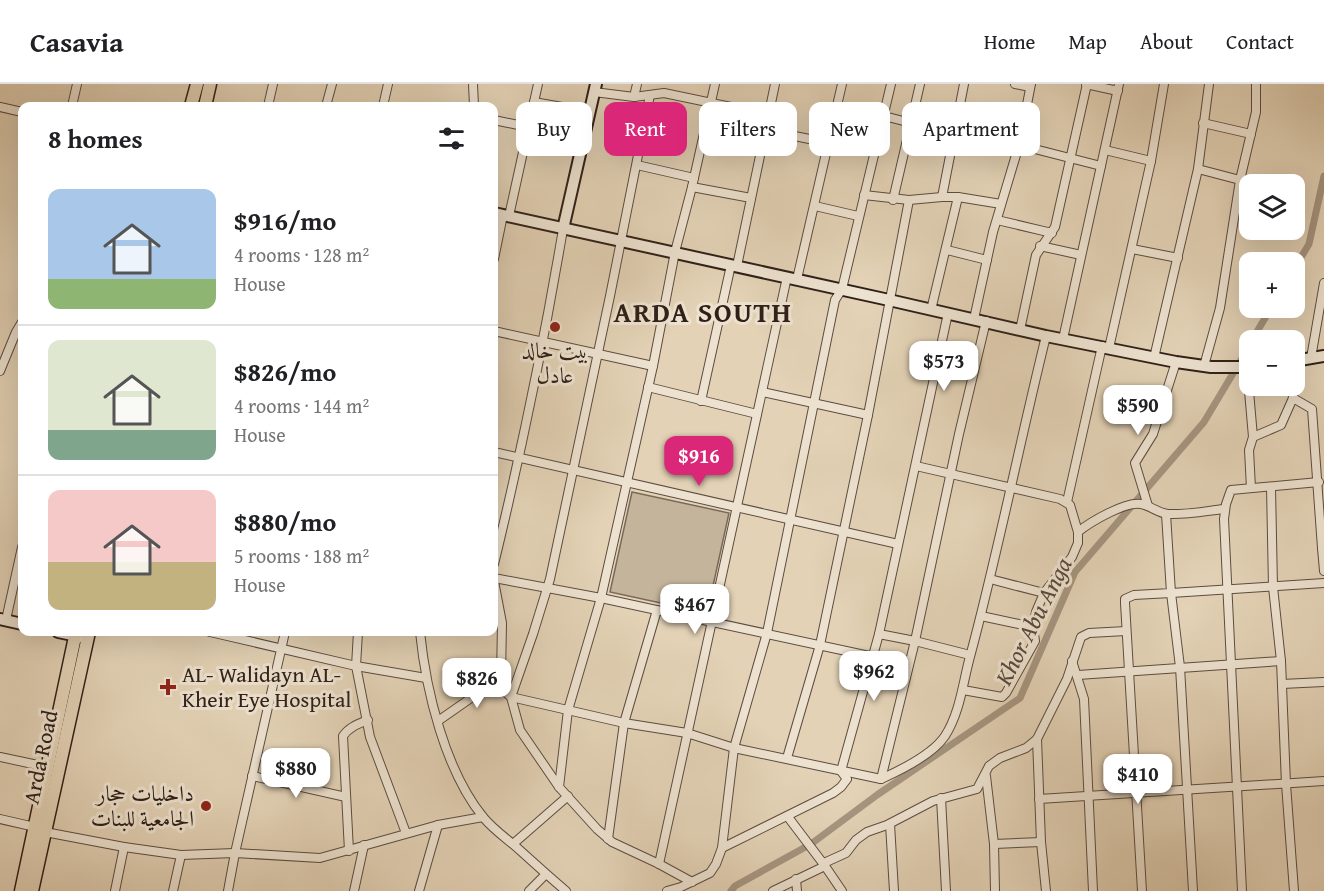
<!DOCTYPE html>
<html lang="en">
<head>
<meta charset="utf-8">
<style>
	body { margin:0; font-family:"Gentium Book Plus",Amiri,serif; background:#f2f2f2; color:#202124; height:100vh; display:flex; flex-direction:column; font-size:22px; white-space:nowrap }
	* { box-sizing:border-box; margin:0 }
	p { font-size:20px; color:#757577 }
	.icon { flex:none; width:33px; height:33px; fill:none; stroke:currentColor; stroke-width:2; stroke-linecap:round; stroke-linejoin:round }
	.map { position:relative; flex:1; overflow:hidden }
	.sheet { position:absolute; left:18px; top:18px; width:480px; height:534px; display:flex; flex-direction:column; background:#fff; border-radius:12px; box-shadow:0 6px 24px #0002 }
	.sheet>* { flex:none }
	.top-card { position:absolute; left:516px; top:18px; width:570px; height:54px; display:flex; gap:12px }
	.tools { position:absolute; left:1239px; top:90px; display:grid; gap:12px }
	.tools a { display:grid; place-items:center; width:66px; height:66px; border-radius:12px; background:#fff; box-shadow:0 6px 24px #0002; font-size:30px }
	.price { position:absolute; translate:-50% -51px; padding:0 14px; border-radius:12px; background:#fff; color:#222; font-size:20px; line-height:39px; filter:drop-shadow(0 2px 3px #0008) }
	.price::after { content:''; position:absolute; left:50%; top:36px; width:18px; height:14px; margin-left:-9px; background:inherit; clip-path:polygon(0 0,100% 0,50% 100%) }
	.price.current { background:#db2777; color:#fff }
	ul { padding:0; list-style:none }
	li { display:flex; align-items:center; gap:18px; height:150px; padding:0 30px }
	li+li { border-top:2px solid #e0e0e0 }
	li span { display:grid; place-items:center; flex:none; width:168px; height:120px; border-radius:12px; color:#555 }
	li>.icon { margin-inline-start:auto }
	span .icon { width:72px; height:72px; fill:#fffc; stroke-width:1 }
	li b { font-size:26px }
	h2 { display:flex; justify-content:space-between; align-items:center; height:72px; padding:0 30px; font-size:26px }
	.chip { padding:0 21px; border-radius:12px; background:#fff; box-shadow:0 6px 24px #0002; font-size:21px; line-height:54px }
	.chip.current { background:#db2777; color:#fff }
	header { display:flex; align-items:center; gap:36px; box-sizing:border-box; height:84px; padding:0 30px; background:#fff; border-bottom:2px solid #e0e0e0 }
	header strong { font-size:28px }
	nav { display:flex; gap:33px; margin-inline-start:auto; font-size:21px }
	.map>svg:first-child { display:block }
	.green { fill:#c4b49b; stroke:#7a6a5a; stroke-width:1.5 }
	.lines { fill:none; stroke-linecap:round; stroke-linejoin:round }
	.canal { stroke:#a69580; stroke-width:7 }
	.street-casing { stroke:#5c4c40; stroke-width:10 }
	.secondary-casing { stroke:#2f2018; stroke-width:14 }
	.primary-casing { stroke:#2f2018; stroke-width:15 }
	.street { stroke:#ede2d0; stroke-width:8 }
	.secondary { stroke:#ede2d0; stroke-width:10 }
	.primary { stroke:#e3d2b6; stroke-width:12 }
	.poi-dot { fill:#8f2418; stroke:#ede2d0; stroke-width:2 }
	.labels { text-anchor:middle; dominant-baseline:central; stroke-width:6; stroke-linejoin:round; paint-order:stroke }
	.poi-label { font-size:22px; fill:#2f2018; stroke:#ede2d0 }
	.street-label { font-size:22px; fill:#2f2018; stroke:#ede2d0 }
	.water-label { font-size:24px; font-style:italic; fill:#59493c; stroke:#ede2d0 }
	.district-label { font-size:28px; font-weight:bold; letter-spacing:1.5px; fill:#2f2018; stroke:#ede2d0 }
</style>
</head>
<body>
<header>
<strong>Casavia</strong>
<nav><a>Home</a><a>Map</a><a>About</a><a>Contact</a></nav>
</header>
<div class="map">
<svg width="1324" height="807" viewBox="0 0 1324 807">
	<rect width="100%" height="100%" fill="#e3d2b6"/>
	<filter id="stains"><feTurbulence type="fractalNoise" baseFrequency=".00333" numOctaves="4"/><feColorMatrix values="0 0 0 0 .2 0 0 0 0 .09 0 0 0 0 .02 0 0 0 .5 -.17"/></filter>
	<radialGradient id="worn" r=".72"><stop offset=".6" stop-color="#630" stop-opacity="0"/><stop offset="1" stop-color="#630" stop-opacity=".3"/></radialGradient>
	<polygon class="green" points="632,408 729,429 707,529 610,508"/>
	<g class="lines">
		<g class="canal">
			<polyline points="1294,185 1309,160 1324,92"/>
			<polyline points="1252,256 1271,224"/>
			<polyline points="731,807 735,802 811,760 877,711 1020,614 1075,488 1204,338 1250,261"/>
		</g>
		<defs>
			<g id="street">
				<polyline points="473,0 474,22"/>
				<polyline points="964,0 942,113 958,113 1001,120"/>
				<polyline points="1015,0 1030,3"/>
				<polyline points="1086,0 1118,7"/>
				<polyline points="594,8 634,13 664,9 769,31"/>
				<polyline points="650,11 610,212 550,495 533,550 511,613 520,646 559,703 597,745 612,758 659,780 692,798"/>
				<polyline points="634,13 637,0"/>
				<polyline points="534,18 590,28"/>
				<polyline points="72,22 77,0"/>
				<polyline points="268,22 273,0"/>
				<polyline points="326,22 332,0"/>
				<polyline points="383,22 388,0"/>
				<polyline points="0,23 22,28"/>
				<polyline points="884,32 911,39"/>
				<polyline points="494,36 528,43"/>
				<polyline points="1203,39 1251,50"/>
				<polyline points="833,41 879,52"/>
				<polyline points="765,46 829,59"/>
				<polyline points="1019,61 1101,82"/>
				<polyline points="1105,66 1151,77"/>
				<polyline points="637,81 694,94"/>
				<polyline points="1198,85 1240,96"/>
				<polyline points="692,103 751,114"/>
				<polyline points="864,111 909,116 942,113"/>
				<polyline points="893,116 920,0"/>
				<polyline points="815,122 858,132"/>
				<polyline points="509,132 538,0"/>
				<polyline points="997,136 1052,149"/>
				<polyline points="1040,162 1081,171"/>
				<polyline points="1132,165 1178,174"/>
				<polyline points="947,166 987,176"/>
				<polyline points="494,175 503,131"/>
				<polyline points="737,182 775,0"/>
				<polyline points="797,195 842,0"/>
				<polyline points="931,226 958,113"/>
				<polyline points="974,235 993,148 1019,61 1031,0"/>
				<polyline points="1020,246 1036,171 1055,143 1087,0"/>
				<polyline points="494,247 653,282"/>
				<polyline points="1063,255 1119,0"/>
				<polyline points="1109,264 1151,77 1164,0"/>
				<polyline points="1154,274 1198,85 1209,0"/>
				<polyline points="1311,274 1324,199"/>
				<polyline points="1204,282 1220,224 1240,96 1256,28 1256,0"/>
				<polyline points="1247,284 1253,353 1249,366 1251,404"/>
				<polyline points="0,287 16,248 22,238"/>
				<polyline points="648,303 757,330"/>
				<polyline points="762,308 868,331"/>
				<polyline points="1293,314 1312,325 1322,464"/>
				<polyline points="701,317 731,181"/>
				<polyline points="1253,353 1281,341 1293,314 1292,302"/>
				<polyline points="494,368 898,460"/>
				<polyline points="916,382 1060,415 1070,421 1078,448"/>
				<polyline points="1271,403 1273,503 1281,577 1286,700 1294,807"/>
				<polyline points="1067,418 1102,262"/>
				<polyline points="1148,422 1135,379 1153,350 1176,278"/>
				<polyline points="1324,464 1322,464 1324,487"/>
				<path d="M494,480C521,369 544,258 563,145"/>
				<polyline points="494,494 601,514 874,573"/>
				<polyline points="990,495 1044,509"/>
				<path d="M494,497L502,539L501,593L504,607L511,613L624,639L687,649L734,664L881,695C901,686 933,670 945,652C961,627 963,596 971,569C999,464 1020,357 1046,252"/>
				<polyline points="981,532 1033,543"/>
				<polyline points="6,536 22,463"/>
				<polyline points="210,548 356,582 426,594"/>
				<polyline points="358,548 356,582 370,653 406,749"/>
				<path d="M420,548C426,607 445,686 483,733C492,744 503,752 514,761C531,776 548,792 566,807"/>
				<polyline points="879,550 915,557 970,571"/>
				<polyline points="1072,577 1084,615 1093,807"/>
				<polyline points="1078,591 1281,577"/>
				<polyline points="1282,600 1324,598"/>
				<path d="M963,606L1002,613L1006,609L1035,557L1033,543L1036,528L1044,509L1072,473L1078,459V448C1090,438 1126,417 1141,420C1151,422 1158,429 1168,430C1186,431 1206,427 1224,425"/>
				<polyline points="438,637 501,593"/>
				<polyline points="1037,655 1041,758 1046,807"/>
				<polyline points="0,673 47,683"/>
				<polyline points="787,674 820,561 868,331 909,116"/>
				<polyline points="252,692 346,713"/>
				<polyline points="986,692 994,760 995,807"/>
				<polyline points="881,695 915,557 959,350 986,237"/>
				<polyline points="559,703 568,626 601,514 653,282 675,168 692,103 715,0"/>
				<polyline points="941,714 946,807"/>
				<polyline points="1039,715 1324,697"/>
				<polyline points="0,735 35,743"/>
				<polyline points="890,740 894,807"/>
				<polyline points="45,748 124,763 181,771 235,769 320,774 438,741 483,733"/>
				<polyline points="608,755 624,639 657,526"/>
				<polyline points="513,760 568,712"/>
				<polyline points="994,760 1041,758"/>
				<polyline points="722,764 833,709 841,703 847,695 841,687 879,550 948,229"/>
				<path d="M349,767L343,652C349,643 358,640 368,636"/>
				<polyline points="824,779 846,769 856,756 867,748 887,741 933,717 977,705 989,682 1000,674 1026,664 1037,655 1067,595 1081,553 1089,549 1126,547"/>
				<polyline points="659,780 787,193"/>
				<polyline points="825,782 842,807"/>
				<polyline points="796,795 797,807"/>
				<polyline points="115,807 124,763"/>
				<polyline points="173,807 181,771"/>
				<polyline points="228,807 235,769 285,548"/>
				<polyline points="354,807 364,761"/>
				<polyline points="419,807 438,741"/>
				<polyline points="529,807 545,791"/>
				<polyline points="667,807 681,803 710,789 716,780 722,764 734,664 767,549 835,216 842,205 891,0"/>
				<polyline points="773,807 825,782 788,733"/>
				<polyline points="1142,807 1125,519 1125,515 1134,511 1171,509 1166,430"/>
				<polyline points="1193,807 1180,583 1171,509 1324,499"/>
				<polyline points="1242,807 1224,435 1226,420 1231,406 1319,398"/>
			</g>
			<g id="secondary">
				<polyline points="494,129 889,216 1046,252 1176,278 1211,283 1250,283"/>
				<polyline points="563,145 596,0"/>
				<polyline points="1294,277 1324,272"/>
				<polyline points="0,535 22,540"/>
				<polyline points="58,548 87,554"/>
			</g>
			<g id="primary">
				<polyline points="191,22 197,0"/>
				<polyline points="205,22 210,0"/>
				<polyline points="21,807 76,548"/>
				<polyline points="32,807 89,548"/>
			</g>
		</defs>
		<use href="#street" class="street-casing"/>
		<use href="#secondary" class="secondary-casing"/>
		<use href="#primary" class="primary-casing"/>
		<use href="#street" class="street"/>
		<use href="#secondary" class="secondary"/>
		<use href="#primary" class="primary"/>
	</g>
	<g class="poi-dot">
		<circle cx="555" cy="243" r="6"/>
		<path d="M165 594h6v6h6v6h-6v6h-6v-6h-6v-6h6z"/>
		<circle cx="206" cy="722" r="6"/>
	</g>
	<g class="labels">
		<g class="poi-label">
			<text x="555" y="266">بيت خالد<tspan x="555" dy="25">عادل</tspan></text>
			<text x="182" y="590" text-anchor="start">AL- Walidayn AL-<tspan x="182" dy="25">Kheir Eye Hospital</tspan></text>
			<text x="194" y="709" text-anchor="end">داخليات حجار<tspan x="194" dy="25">الجامعية للبنات</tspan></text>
		</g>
		<g class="street-label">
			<text transform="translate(40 673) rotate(-78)">Arda Road</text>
		</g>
		<g class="water-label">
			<text transform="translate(1033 537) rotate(-63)">Khor Abu Anga</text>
		</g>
		<g class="district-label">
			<text x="703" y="227">ARDA SOUTH</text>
		</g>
	</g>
	<rect width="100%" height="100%" filter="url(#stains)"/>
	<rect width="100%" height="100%" fill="url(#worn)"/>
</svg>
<div class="tools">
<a><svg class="icon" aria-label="layers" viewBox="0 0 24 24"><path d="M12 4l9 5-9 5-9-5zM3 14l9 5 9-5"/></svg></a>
<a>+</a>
<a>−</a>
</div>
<b class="price" style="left:944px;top:308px">$573</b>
<b class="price" style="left:1138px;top:352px">$590</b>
<b class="price current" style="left:699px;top:403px">$916</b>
<b class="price" style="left:695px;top:551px">$467</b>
<b class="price" style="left:874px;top:618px">$962</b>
<b class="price" style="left:477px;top:625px">$826</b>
<b class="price" style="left:296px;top:715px">$880</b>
<b class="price" style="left:1138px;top:721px">$410</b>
<div class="top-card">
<a class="chip">Buy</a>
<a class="chip current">Rent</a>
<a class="chip">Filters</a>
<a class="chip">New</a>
<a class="chip">Apartment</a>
</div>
<section class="sheet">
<h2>8 homes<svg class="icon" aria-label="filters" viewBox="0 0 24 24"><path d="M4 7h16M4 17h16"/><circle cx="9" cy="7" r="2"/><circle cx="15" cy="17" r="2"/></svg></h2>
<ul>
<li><span style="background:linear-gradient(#a9c7e8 75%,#8fb573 0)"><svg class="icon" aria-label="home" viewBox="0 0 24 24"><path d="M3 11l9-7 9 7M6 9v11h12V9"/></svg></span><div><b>$916/mo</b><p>4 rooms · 128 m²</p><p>House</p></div></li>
<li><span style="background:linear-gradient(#dfe7d0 75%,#7fa58c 0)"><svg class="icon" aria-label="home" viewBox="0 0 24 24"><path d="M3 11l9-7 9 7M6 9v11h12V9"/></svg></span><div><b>$826/mo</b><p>4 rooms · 144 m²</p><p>House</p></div></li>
<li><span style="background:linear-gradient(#f6c9c9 60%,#c2b280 0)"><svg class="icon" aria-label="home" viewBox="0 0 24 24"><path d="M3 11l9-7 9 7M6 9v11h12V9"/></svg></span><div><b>$880/mo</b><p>5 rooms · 188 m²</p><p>House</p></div></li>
</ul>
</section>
</div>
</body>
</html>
